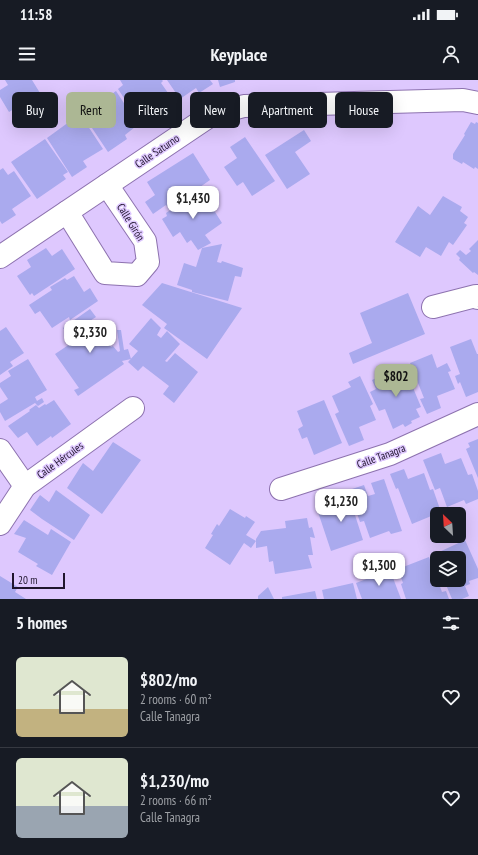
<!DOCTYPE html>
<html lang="en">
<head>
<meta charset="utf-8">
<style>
	body { margin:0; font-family:"PT Sans Narrow",sans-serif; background:#242831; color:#f1f3f6; height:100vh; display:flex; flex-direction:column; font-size:15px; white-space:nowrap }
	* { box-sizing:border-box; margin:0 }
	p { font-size:13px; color:#9ea1a6 }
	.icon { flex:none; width:22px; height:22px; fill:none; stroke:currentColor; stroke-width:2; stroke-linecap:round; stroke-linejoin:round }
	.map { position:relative; height:519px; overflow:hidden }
	.panel { display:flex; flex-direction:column; background:#171b24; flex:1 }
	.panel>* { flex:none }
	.banner { position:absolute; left:12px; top:12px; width:454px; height:36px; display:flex; gap:8px }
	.needle { width:26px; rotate:335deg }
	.fabs { position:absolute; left:430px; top:427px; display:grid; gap:8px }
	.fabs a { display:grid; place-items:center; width:36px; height:36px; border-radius:6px; background:#171b24; box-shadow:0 4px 16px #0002; font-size:20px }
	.scale { position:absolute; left:12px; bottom:10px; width:53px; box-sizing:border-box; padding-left:4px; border:2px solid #20152d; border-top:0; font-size:11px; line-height:14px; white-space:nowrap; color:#20152d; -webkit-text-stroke:3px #dec8fe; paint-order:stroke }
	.price { position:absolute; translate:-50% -34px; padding:0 9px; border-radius:8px; background:#fff; color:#222; font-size:13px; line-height:26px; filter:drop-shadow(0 1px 2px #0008) }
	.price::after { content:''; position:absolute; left:50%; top:24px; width:12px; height:9px; margin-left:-6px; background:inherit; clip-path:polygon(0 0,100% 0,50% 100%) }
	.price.current { background:#acb794; color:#111 }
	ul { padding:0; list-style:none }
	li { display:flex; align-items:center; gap:12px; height:100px; padding:0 16px }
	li+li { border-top:1px solid #363941 }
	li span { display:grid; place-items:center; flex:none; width:112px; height:80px; border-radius:6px; color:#555 }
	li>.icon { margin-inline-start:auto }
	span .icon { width:48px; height:48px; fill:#fffc; stroke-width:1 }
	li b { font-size:17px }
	h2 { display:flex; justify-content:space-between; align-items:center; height:48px; padding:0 16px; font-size:17px }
	.chip { padding:0 14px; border-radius:6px; background:#171b24; box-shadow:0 4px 16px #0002; font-size:14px; line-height:36px }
	.chip.current { background:#acb794; color:#111 }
	.status { display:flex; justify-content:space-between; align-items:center; height:28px; padding:0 20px; background:#171b24; direction:ltr }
	.status svg { height:11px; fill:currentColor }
	header { display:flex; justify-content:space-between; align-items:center; height:52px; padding:0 16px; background:#171b24; font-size:18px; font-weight:600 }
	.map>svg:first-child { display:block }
	.building { fill:#aae }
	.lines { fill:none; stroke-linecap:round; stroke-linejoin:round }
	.minor-casing { stroke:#8d72af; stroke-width:24 }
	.minor { stroke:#fff; stroke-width:22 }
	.labels { text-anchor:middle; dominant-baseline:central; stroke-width:3; stroke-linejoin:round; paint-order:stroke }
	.street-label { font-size:11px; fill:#20152d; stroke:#dec8fe }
</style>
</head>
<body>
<div class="status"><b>11:58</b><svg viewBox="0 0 49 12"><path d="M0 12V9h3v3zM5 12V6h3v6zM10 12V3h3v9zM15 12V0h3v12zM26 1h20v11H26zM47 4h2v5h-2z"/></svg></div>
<header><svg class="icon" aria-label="menu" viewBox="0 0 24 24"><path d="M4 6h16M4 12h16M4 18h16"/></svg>Keyplace<svg class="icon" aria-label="person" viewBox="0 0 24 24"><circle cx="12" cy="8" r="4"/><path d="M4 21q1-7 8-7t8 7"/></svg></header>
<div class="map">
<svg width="478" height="519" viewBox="0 0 478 519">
	<rect width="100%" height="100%" fill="#dec8fe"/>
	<g class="building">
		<polygon points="5,0 32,0 40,13 9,32 0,17 0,10 8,5"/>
		<polygon points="120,0 162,0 163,1 161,3 173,20 152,34 156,39 144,48 118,9 123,5"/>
		<polygon points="167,0 210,0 213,4 199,13 196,8 180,19"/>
		<polygon points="218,0 235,0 235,2 220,7"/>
		<polygon points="116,11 137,43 134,45 135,47 125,55 127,59 108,72 90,45 96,40 89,30"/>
		<polygon points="80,34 103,69 83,81 87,87 72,97 47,58"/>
		<polygon points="471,42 475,44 476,42 478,43 478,89 475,87 474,89 463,82 462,84 453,79 453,74 465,55 464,54"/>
		<polygon points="304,50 311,61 295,72 310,94 287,109 265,75"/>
		<polygon points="245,57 275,101 252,116 243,102 237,106 224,87 237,78 230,67"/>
		<polygon points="45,59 68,92 63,95 66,99 37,119 11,82"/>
		<polygon points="193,73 210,100 169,129 166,125 153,134 145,122 155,115 147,102"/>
		<polygon points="3,88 8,95 14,91 31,116 12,129 16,135 2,144 0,141 0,90"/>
		<polygon points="201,110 222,143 205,155 211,163 198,170 191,160 187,163 180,152 173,157 162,139 167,136 166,133 183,122 185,126 189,123 187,119"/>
		<polygon points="443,116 462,127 460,131 468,137 464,143 467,145 453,165 449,162 441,176 426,167 420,177 395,162 418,126 430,135"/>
		<polygon points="478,160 478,195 474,192 473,193 459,180 460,178 456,174 460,170 466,175 471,171 469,169"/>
		<polygon points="222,164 217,182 221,183 222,181 243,188 241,197 235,196 228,221 192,212 192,210 177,205 184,183 196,187 202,168"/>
		<polygon points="46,168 52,176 62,169 75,189 34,216 32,213 30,215 17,196 31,187 27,180"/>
		<polygon points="74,196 84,212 90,208 98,221 70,240 69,237 52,248 40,231 35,234 29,225 52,210 50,207 65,198 67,200"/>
		<polygon points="162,203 242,228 207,279 164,248 167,244 142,225"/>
		<polygon points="408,213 425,254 353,284 349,273 372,263 360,233"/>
		<polygon points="90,229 96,237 85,244 90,251 101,253 111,267 113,266 118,272 120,271 117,250 121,250 124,270 128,269 131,279 122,281 124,284 78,316 74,310 79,308 55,274 73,262 63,248"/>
		<polygon points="151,238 161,248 157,255 161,258 167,251 180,264 165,281 167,282 175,273 198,292 174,323 163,314 169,306 143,286 138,291 128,282 138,271 129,264"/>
		<polygon points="6,247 24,273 10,282 13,286 0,295 0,251"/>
		<polygon points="471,259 477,274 478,274 478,312 466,317 460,302 458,304 455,296 460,294 450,267"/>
		<polygon points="432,274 437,288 447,283 451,291 448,292 455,309 437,316 441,328 427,334 420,319 424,318 410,283"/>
		<polygon points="28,279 47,310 35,317 37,321 42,318 44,322 38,326 35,323 5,341 0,332 0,324 8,319 0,307 0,303 11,296 8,291"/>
		<polygon points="404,286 421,327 416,329 420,337 411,341 412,343 405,347 403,344 393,349 385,329 379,331 370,312 376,309 372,300"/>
		<polygon points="360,296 373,324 370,326 376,340 359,347 364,360 349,366 335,334 339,332 332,316 351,307 348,302"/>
		<polygon points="54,320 71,344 52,358 51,356 37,366 27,352 18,358 8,346 30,331 29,330 36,325 39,328 45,324 46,325"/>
		<polygon points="324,320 342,363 314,375 307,357 302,359 298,349 303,346 297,331"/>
		<polygon points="478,359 478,398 466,369 470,367 468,363"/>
		<polygon points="113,362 141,380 102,434 67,408 83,383 93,391"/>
		<polygon points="441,373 445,384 461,378 468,395 472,394 478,411 478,419 466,424 464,420 447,427 440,408 435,410 423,380"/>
		<polygon points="404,389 408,399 424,393 430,410 433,409 441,432 412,444 398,408 396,409 390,394"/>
		<polygon points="384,399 402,451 391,454 389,451 370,458 364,441 360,442 349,410 364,405 368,416 375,414 371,403"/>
		<polygon points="56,410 90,435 74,460 42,439 30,430 40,415 49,422"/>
		<polygon points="347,410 363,460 331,471 318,432 335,426 331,415"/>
		<polygon points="230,429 245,438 246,436 255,442 246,455 256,461 251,468 244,463 230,485 205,468 213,455 211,454 217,444 219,446"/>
		<polygon points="307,438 309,448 312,447 315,458 310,457 313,475 308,475 312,488 275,494 273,481 269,482 267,466 256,468 256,459 261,451 286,448 285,441"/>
		<polygon points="24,440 48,455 51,449 71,462 52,495 36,486 38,484 18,472 26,458 14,454"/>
		<polygon points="465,460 478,489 478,498 469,501 470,504 465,506 469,516 462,519 452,519 444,500 459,500 459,478 439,478 437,473"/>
		<polygon points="429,477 442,512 446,511 449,519 406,519 401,504 403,503 398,489"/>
		<polygon points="390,490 401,519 362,519 356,503"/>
		<polygon points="0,496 18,507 15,512 26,519 0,519"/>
		<polygon points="353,503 357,519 324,519 322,510"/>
		<polygon points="268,507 274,519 258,519 258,516"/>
		<polygon points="315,511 317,519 282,519 282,517"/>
	</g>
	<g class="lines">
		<defs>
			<g id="minor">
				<polyline points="67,132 105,193 137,195 148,182 145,161 107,105"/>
				<polyline points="0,177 211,35 244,26 463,20 478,23"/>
				<polyline points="433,227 476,216 478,218"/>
				<polyline points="0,370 25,406"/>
				<polyline points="281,409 390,374 478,334"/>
				<polyline points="0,444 25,406 133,328"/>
			</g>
		</defs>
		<use href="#minor" class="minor-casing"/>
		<use href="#minor" class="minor"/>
	</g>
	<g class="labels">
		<g class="street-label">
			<text transform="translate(157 71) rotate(-34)">Calle Saturno</text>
			<text transform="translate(131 142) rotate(58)">Calle Girón</text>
			<text transform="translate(381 376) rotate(-20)">Calle Tanagra</text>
			<text transform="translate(60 380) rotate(-36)">Calle Hércules</text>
		</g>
	</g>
</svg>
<div class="fabs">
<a><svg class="needle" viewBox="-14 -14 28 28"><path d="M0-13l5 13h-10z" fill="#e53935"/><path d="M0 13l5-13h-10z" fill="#9ea1a6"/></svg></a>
<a><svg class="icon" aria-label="layers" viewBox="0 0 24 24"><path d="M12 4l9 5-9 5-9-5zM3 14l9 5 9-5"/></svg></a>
</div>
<div class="scale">20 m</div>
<b class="price" style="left:193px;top:140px">$1,430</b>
<b class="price" style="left:90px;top:274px">$2,330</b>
<b class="price current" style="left:396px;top:318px">$802</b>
<b class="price" style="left:341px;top:443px">$1,230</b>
<b class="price" style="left:379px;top:507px">$1,300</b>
<div class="banner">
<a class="chip">Buy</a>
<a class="chip current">Rent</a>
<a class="chip">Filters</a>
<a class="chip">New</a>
<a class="chip">Apartment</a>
<a class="chip">House</a>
</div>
</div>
<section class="panel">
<h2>5 homes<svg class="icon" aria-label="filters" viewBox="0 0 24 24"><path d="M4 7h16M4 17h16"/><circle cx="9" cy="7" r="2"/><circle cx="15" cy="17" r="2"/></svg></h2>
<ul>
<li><span style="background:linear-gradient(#dfe7d0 65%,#c2b280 0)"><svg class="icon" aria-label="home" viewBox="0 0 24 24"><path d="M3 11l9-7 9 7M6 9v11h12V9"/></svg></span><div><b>$802/mo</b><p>2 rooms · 60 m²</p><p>Calle Tanagra</p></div><svg class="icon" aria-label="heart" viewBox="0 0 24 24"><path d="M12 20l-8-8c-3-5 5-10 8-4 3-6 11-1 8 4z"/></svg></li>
<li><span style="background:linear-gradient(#dfe7d0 60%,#9aa5b1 0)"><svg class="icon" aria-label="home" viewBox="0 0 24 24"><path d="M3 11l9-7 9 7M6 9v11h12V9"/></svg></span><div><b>$1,230/mo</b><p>2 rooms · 66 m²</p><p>Calle Tanagra</p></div><svg class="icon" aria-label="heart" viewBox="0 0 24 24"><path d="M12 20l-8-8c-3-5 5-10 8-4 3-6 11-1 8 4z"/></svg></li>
</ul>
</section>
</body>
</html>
